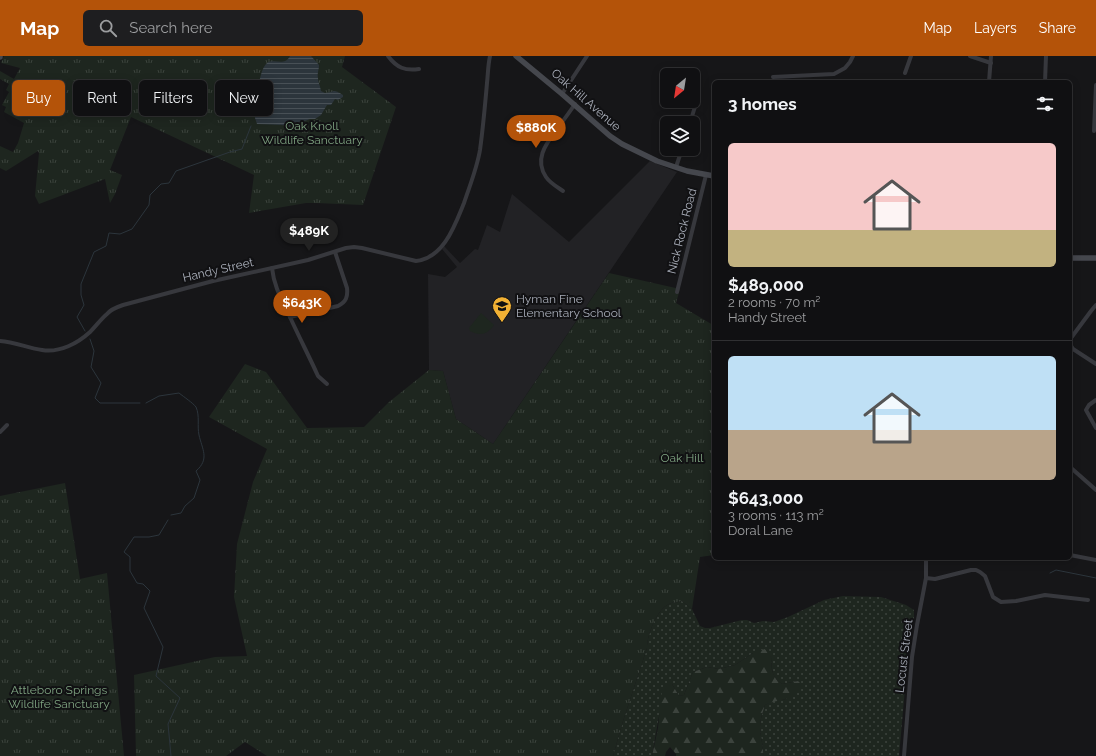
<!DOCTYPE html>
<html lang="en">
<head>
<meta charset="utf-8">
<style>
	body { margin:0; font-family:Raleway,sans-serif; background:#1e1e20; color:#f1f3f6; height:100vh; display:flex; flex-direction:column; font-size:15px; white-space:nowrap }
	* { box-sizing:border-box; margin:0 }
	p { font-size:13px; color:#9c9d9f }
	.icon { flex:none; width:22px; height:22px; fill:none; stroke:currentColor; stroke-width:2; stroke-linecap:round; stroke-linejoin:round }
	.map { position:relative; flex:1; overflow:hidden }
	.drawer { position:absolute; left:712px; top:24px; width:360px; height:480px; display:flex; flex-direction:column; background:#101012; border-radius:6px; box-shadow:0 2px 10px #0003,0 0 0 1px #303032 }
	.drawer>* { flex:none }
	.banner { position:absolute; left:12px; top:24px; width:380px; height:36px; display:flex; gap:8px }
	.needle { width:26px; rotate:210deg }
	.fabs { position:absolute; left:660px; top:12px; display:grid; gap:8px }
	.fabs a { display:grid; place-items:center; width:40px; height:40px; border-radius:6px; background:#101012; box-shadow:0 2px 10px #0003,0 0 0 1px #303032; font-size:20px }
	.price { position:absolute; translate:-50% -34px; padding:0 9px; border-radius:14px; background:#b45309; color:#fff; font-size:13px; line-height:26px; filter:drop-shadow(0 1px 2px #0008) }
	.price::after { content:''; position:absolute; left:50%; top:24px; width:12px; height:9px; margin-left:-6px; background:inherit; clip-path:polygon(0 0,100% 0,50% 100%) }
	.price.current { background:#222; color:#fff }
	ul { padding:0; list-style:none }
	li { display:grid; align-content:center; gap:8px; height:212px; padding:0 16px }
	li+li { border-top:1px solid #303032 }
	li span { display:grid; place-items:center; height:124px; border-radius:6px; color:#555 }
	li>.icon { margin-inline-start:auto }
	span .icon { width:72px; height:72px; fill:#fffc; stroke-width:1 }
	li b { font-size:17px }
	h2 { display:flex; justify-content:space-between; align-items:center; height:48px; padding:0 16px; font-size:17px }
	.tag { padding:0 14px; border-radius:6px; background:#101012; box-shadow:0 2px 10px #0003,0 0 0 1px #303032; font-size:14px; line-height:36px }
	.tag.current { background:#b45309; color:#fff }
	header { display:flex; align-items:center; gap:24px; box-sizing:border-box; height:56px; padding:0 20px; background:#b45309; color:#fff }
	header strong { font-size:19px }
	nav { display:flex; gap:22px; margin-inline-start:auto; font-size:14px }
	.search { width:280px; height:36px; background:#1e1e20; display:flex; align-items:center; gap:10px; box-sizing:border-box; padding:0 14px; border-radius:6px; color:#9c9d9f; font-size:15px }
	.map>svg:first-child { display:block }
	.built { fill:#222225 }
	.grass { fill:url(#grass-dots) }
	.forest { fill:url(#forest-firs) }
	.park { fill:url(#park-tufts) }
	.pitch { fill:#1e261f }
	.water { fill:url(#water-rules) }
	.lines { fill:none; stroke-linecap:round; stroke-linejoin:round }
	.stream { stroke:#2c353c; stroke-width:1 }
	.minor { stroke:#37383d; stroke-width:4 }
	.secondary { stroke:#45474d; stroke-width:5.5 }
	.labels { text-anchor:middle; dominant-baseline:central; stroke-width:4; stroke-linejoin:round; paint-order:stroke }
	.street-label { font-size:12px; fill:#a8adb8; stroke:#111113 }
	.park-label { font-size:12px; fill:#7fa381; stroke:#111113 }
	.poi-label { font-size:12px; fill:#a8adb8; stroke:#111113; text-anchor:start }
</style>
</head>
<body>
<header>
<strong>Map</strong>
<div class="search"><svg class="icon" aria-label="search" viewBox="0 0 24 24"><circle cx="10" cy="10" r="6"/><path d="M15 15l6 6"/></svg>Search here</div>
<nav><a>Map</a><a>Layers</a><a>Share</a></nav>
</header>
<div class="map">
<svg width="1096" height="700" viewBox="0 0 1096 700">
	<defs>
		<pattern id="grass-dots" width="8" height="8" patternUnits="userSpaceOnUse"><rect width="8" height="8" fill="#1e261f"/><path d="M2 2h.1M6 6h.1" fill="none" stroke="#3c433d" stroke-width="1.8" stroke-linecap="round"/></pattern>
		<pattern id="forest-firs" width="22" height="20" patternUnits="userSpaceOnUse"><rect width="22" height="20" fill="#1e261f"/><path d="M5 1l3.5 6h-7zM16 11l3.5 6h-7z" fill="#3c433d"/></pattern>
		<pattern id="park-tufts" width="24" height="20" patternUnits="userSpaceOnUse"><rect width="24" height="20" fill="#1e261f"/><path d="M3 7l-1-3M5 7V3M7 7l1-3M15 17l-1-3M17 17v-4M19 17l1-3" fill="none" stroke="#3c433d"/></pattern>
		<pattern id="water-rules" width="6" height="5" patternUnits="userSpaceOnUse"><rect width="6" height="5" fill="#2c353c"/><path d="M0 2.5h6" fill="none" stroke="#485056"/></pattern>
	</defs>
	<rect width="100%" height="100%" fill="#161618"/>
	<polygon class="built" points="650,105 677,116 493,388 456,363 443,315 429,314 428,218 445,221 457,211 442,193 444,190 460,207 475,193 478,194 487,169 500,176 512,138 569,186"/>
	<path class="grass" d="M843,540L881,541L906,549L914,554V565L910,577L899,700H763C764,690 760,681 760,671C760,663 763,656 765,649L772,645L786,643L798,625L782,628C771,620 772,614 771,601L753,597L735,609L719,613L707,611L693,616L684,639L679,640L672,628L659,660L652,700H613L623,665L647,592C647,579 657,553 669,548C673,546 678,546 682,545L692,553L700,570L705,572H710L742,564H747L754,567L763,565L774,566L788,561L824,544Z"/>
	<path class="forest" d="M765,593L771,601L772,615L776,623L782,628L798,625L801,628C799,632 797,637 794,639C785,645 774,644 765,649C763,656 760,663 760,671C760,681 764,690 763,700H676V698L670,691L666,696L665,700H652L658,672L661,641L664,627L672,628L679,640L684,639L693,616L707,611L719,613L735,609L753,597Z"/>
	<g class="park">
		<polygon points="4,0 345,0 342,11 396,51 363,149 316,147 306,147 249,157 254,119 131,61 110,114 122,119 115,138 110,147 105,123 39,148 35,140 39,97 38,95 6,115 0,112 0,90 13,96 18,87 24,67 4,56 6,51 2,49 9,36 6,34 9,28 0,23 0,15 14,23 20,12 1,7"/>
		<path d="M609,217L680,233L676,247L713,269L714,266V499L700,501L692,553L682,545C678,546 673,546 669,548C657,553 647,579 647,592L623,665L613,700H267L245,686L226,700H136L134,619L215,601L247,600L234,541L237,488L253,426L267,393L209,361L245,308L266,316L307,372L364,371L389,346L429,314L443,315L456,363L493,388Z"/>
		<polygon points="65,427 80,523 107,517 124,700 0,700 0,440"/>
	</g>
	<path class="pitch" d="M481,257L494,269C487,279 480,280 470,275L469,272Z"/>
	<path class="water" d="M290,0H311L319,9C319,14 317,17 318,22C318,26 320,29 321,35L325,37C335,36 332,32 343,39V41L338,44L335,43L331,49H327L321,59L315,63H310L300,67L295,66L289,71L282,69L257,68L255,62C256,51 258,14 267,7C275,2 284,11 290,0Z"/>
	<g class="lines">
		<g class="stream">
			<polyline points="85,275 77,261 84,249 81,239 81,228 94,196 106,190 109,177 120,178 132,173 149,149 150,139 161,128 169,127 176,115 230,96 242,93 251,70"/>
			<polyline points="90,283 94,295 91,311 101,327 95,342 100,347 140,347"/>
			<path d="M146,347L159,340L179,337C184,341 193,347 196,351C200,360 197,370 199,379C202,393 210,403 196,415L200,424L194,442L185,450L181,457L171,459"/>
			<polyline points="168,464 159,479 149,481 134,481 124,496 130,501 130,515 137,527 143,528 150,535 144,552 163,591 156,620 180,642 168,668 171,700"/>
			<polyline points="1050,517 1056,514 1096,522"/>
		</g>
		<g class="minor">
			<path d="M388,0C397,12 405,15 419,13"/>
			<polyline points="970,0 991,7"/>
			<polyline points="905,17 911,0"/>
			<polyline points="773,21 834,18 845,12 850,6 853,0"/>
			<polyline points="989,26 991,0"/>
			<polyline points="1045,26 1046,0"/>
			<polyline points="562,38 587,0"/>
			<polyline points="690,67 697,44"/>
			<polyline points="1094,75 1096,29"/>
			<polyline points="676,111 682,93"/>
			<path d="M563,135C557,131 550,127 546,121C534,103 546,88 557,73C563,65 569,57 575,48"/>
			<path d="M272,212C274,231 282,244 290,261C299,281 309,300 318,320L327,328"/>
			<polyline points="677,236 706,119"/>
			<path d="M1096,249L1091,255L1071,282C1070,286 1070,290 1073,293L1096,308"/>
			<path d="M290,261L338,250C346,246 348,241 347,232L335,196"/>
			<path d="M0,285C15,286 28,292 42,294C60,297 78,287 90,276C96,270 101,263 107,258C111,253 117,251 123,249L213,225L308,204L346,192L354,191L362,192L416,205C444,202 455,169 464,147C470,129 477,112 480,94C483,72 485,50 487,27C488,18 488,9 490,0"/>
			<polyline points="1096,344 1089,349 1086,354 1096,372"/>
			<polyline points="0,376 7,369"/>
			<polyline points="1070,411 1096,434"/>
			<polyline points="1070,499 1096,504"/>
			<polyline points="926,522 935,523 971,514 976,514 980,516 985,520 993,541 1001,546 1016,545 1045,539 1088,544"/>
			<polyline points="904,700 912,601 917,569 926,522 926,502"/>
		</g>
		<g class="secondary">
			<polyline points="516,0 562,38 610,80 622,88 657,105 687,115 714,120"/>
			<polyline points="0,1 0,0"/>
			<polyline points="1070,202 1096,202"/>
		</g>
	</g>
	<defs>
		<symbol id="school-pin" viewBox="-11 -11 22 30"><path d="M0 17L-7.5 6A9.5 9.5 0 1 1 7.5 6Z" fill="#f2b134" stroke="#111113"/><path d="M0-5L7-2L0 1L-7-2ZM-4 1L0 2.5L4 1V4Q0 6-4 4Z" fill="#111"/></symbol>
	</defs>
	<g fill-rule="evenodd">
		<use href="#school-pin" x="491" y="239" width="22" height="30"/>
	</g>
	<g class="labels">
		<g class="street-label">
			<text transform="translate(586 44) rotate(41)">Oak Hill Avenue</text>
			<text transform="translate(682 175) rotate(-76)">Nick Rock Road</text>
			<text transform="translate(218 214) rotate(-13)">Handy Street</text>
			<text transform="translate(904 600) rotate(-83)">Locust Street</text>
		</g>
		<g class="park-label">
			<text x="312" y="70">Oak Knoll<tspan x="312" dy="14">Wildlife Sanctuary</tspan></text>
			<text x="682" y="402">Oak Hill</text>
			<text x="59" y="634">Attleboro Springs<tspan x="59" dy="14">Wildlife Sanctuary</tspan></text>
		</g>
		<g class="poi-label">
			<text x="516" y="243">Hyman Fine<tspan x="516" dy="14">Elementary School</tspan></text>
		</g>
	</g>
</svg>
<div class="fabs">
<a><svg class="needle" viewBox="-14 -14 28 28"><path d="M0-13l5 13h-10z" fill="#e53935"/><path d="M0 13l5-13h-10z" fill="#9c9d9f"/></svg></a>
<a><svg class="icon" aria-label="layers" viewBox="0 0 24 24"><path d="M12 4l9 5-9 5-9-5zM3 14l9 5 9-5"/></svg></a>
</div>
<b class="price" style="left:536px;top:93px">$880K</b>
<b class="price current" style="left:309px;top:196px">$489K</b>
<b class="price" style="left:302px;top:268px">$643K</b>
<div class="banner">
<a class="tag current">Buy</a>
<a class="tag">Rent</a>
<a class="tag">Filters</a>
<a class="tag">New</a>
</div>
<section class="drawer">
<h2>3 homes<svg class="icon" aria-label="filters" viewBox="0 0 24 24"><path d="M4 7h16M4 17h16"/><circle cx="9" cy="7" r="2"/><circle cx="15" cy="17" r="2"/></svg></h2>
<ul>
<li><span style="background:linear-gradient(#f6c9c9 70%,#c2b280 0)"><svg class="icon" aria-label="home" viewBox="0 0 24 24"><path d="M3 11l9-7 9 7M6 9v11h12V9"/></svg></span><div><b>$489,000</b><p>2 rooms · 70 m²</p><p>Handy Street</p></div></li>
<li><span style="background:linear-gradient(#bfe0f5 60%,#b9a48a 0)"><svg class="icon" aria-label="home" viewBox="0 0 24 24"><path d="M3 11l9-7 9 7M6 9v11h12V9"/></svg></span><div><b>$643,000</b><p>3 rooms · 113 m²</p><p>Doral Lane</p></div></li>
</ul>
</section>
</div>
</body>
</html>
